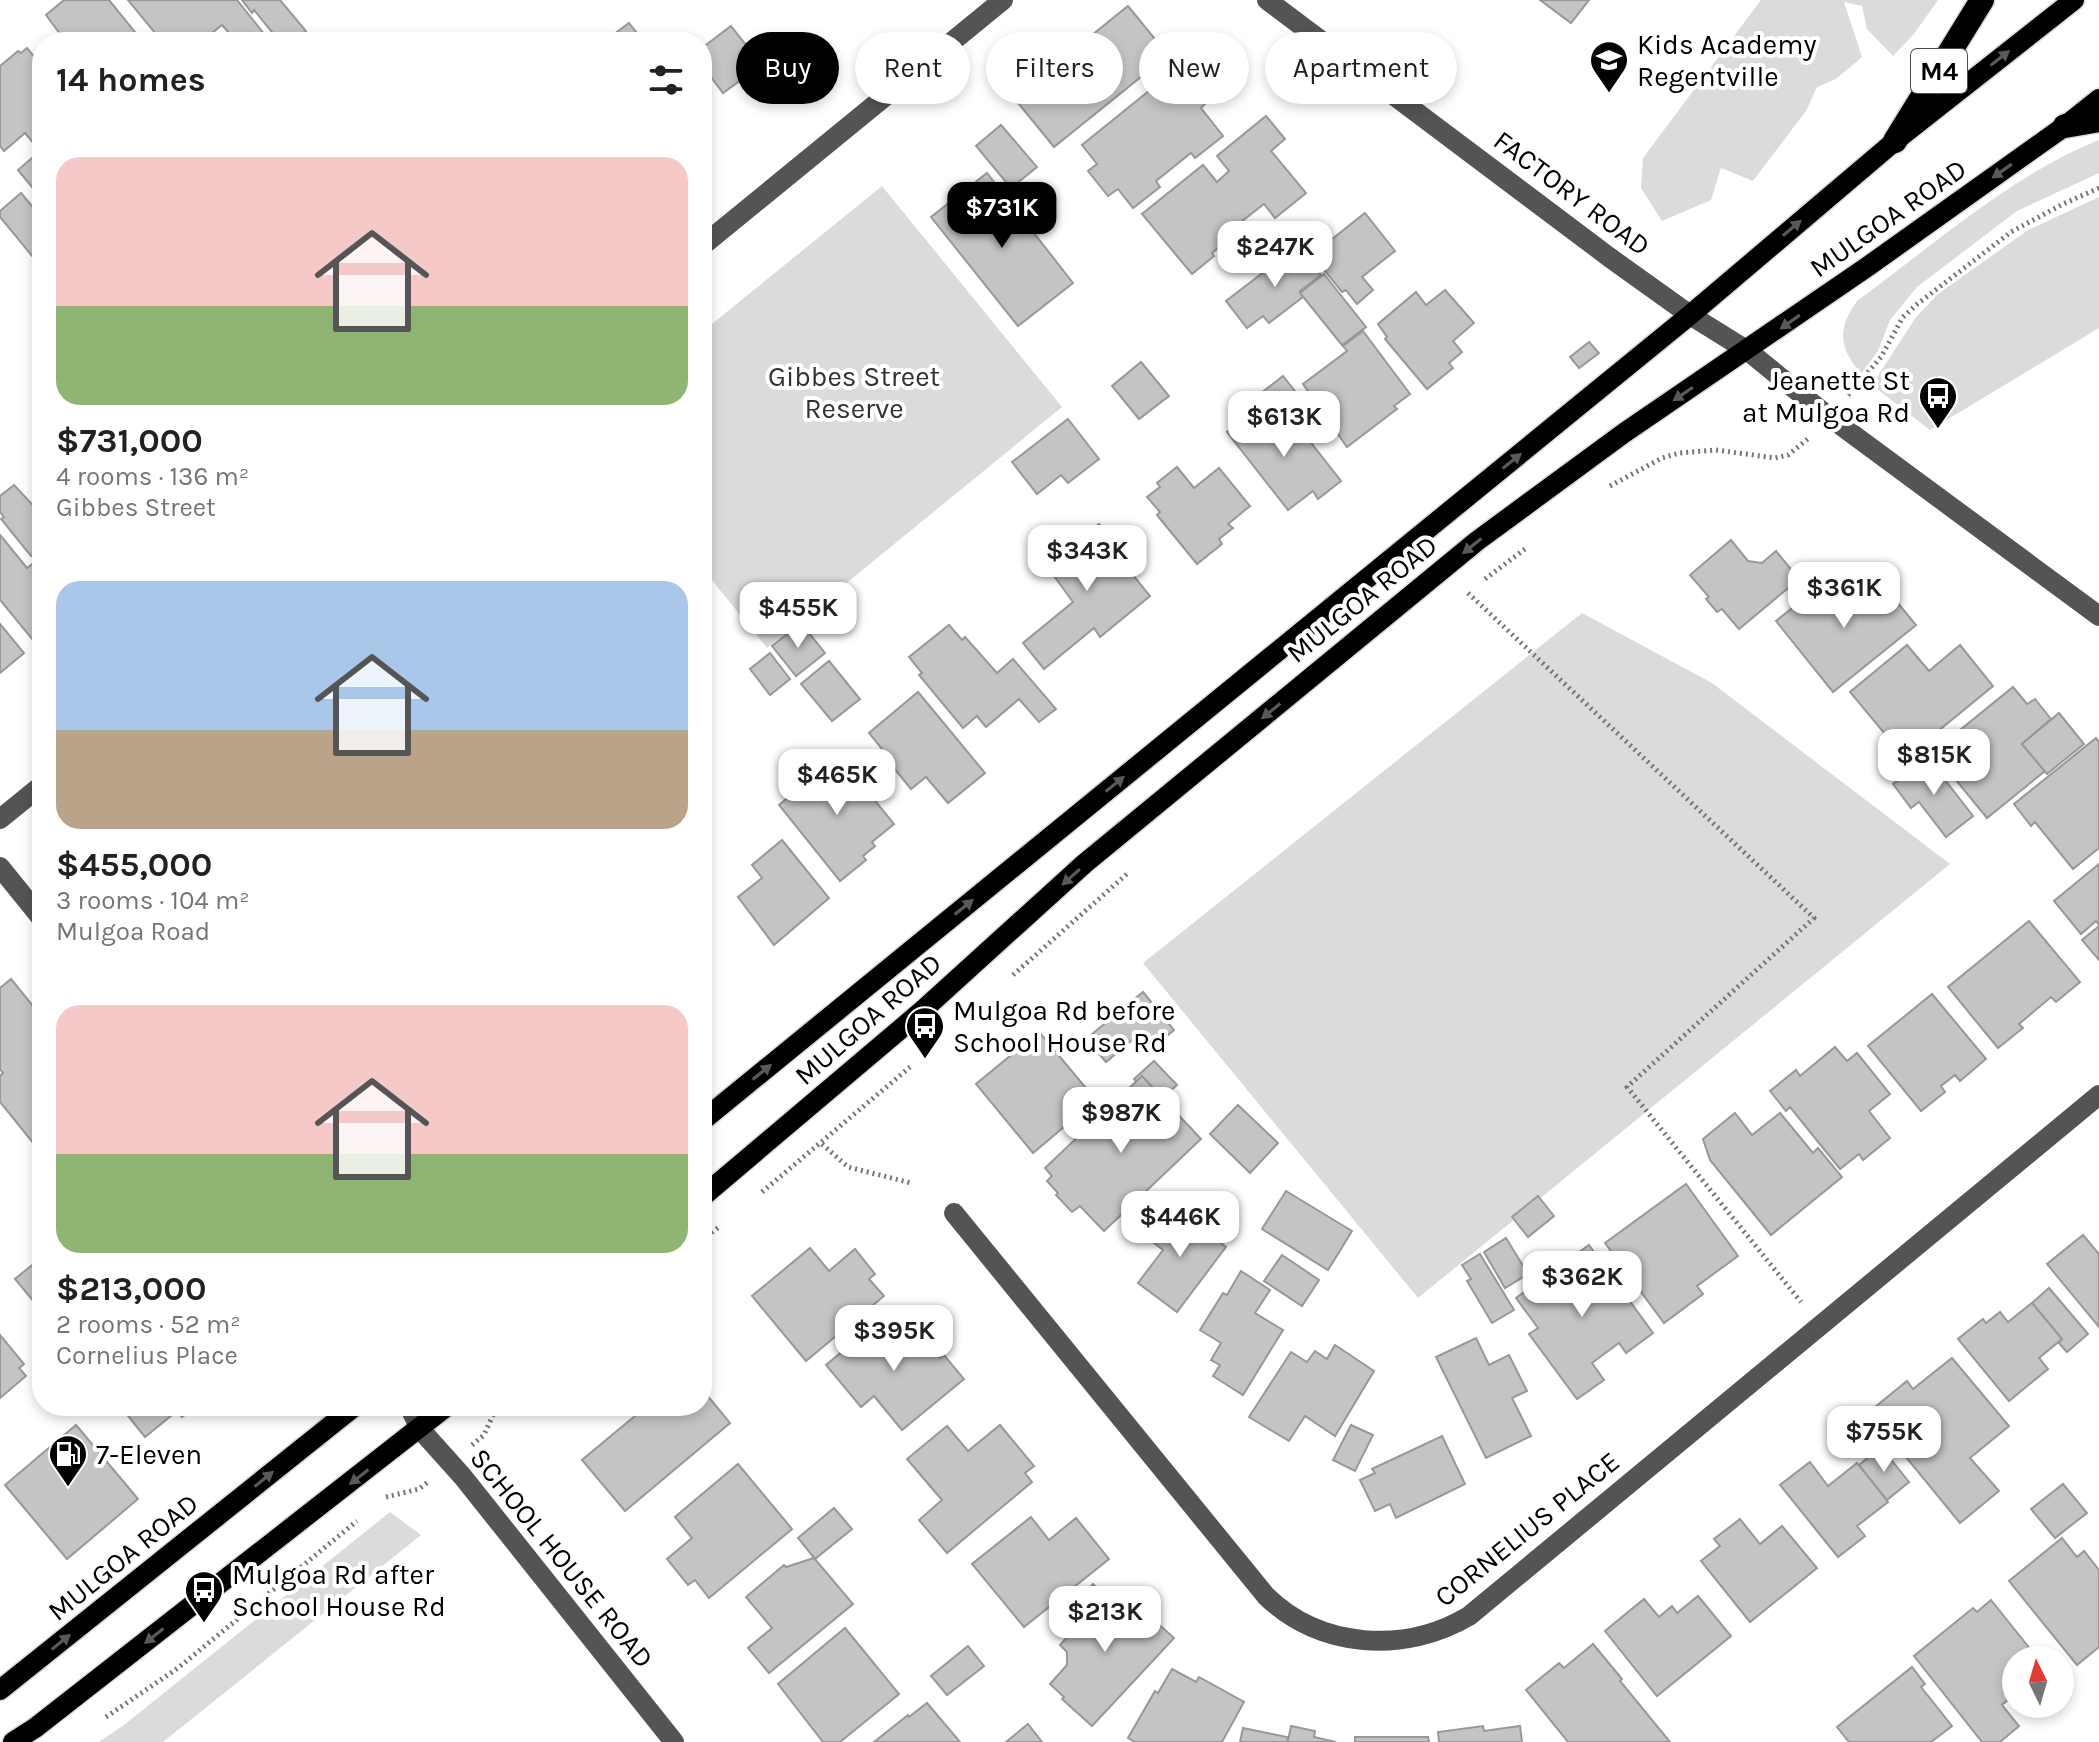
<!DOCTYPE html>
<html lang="en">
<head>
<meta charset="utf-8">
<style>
	body { margin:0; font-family:Karla,sans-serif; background:#f2f2f2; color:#202124; height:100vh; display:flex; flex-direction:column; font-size:30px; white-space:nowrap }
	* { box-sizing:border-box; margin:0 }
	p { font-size:26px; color:#757577 }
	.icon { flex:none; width:44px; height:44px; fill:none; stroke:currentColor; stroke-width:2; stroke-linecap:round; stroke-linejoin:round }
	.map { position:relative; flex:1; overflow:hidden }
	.panel { position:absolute; left:32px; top:32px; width:680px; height:1384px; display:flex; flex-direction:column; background:#fff; border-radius:32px; box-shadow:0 4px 12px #0003 }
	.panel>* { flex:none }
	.hud { position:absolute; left:736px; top:32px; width:760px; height:72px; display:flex; gap:16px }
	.needle { width:52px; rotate:355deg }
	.buttons { position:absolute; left:2002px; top:1646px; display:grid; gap:16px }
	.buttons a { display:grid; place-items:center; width:72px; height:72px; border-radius:50%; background:#fff; box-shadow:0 4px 12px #0003; font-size:40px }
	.price { position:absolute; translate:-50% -68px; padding:0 18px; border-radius:16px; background:#fff; color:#222; font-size:26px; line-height:52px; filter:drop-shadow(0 2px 4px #0008) }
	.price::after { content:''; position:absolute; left:50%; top:48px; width:24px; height:18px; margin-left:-12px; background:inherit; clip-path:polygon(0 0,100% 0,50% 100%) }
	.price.on { background:#000; color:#fff }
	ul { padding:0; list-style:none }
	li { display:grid; align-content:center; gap:16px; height:424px; padding:0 24px }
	li span { display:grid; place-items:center; height:248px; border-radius:24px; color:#555 }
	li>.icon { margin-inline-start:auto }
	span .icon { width:144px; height:144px; fill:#fffc; stroke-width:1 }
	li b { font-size:34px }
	h2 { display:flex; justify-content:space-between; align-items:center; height:96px; padding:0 24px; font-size:34px }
	.tag { padding:0 28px; border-radius:36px; background:#fff; box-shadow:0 4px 12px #0003; font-size:28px; line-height:72px }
	.tag.on { background:#000; color:#fff }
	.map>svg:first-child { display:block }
	.green { fill:#dbdbdb }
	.building { fill:#c4c4c4; stroke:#989898; stroke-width:2 }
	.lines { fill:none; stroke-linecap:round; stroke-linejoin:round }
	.major-casing { stroke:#dbdbdb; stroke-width:23 }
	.highway-casing { stroke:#dbdbdb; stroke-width:27 }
	.path { stroke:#767676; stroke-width:5; stroke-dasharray:2 4; stroke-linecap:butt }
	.minor { stroke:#545454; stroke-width:20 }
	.major { stroke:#000; stroke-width:20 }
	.highway { stroke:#000; stroke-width:24 }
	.oneway { fill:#595959 }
	.labels { text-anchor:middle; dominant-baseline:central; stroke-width:8; stroke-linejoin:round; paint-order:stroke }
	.shield { fill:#fff; stroke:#4c4c4c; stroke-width:2 }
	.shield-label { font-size:26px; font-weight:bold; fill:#000 }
	.poi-label { font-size:28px; fill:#000; stroke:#fff; text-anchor:start }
	.street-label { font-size:28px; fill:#000; stroke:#fff }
	.park-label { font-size:28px; fill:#323232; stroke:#fff }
</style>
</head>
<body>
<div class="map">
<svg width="2099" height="1742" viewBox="0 0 2099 1742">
	<rect width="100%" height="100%" fill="#fff"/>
	<g class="green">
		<polygon points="1761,0 1938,0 1914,34 1893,56 1867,29 1862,6 1844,2 1862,57 1836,79 1817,87 1806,111 1753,181 1721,168 1711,200 1662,221 1641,188 1643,158"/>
		<path d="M2099,140V173L2017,211L1917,287L1890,320L1878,351L1861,374C1839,347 1837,329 1857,301C1932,246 2013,174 2099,140Z"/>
		<polygon points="882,186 1062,407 767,648 702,568 702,332"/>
		<polygon points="2099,197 2099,328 1930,430 1872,385 1916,317 1938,294 2028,230"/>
		<polygon points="1582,613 1712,683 1950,864 1418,1298 1143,963"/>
		<polygon points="390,1512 421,1535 163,1742 99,1742 124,1725"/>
	</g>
	<g class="building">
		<polygon points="64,0 109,0 143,42 66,42 46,15"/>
		<polygon points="128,0 237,0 265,35 256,42 237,42 222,25 201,42 154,42 151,38 156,34"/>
		<polygon points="242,0 280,0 306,31 292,42 280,42 254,10 252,13"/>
		<polygon points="1540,0 1589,0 1571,23"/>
		<polygon points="1128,6 1168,55 1054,147 1014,98"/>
		<polygon points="629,23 644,42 611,42 609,38"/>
		<polygon points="731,26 754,55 742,65 749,74 723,93 702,65 702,48"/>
		<polygon points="27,48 42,66 37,72 42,78 42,199 18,170 40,151 25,133 4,151 0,146 0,66 18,51 21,53"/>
		<polygon points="1170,74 1187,97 1194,90 1205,104 1201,108 1223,136 1195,158 1191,153 1156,181 1160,187 1133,208 1118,189 1108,196 1088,171 1097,164 1082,145"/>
		<polygon points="1266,116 1285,139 1271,151 1306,193 1275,218 1264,204 1241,222 1245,227 1212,253 1214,256 1192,274 1142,214 1203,165 1217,182 1229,171 1217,156"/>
		<polygon points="1001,125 1037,167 1011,188 976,146"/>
		<polygon points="987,173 1073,283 1018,326 931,217"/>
		<polygon points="21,193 42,218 42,268 0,217 0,211"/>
		<polygon points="1365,213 1395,251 1362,277 1373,290 1357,304 1346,290 1342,292 1312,255"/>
		<polygon points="1298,246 1321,275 1300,291 1303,297 1269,323 1263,316 1247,328 1226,301"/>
		<polygon points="1324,274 1366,327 1342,345 1300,293"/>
		<polygon points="1445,290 1474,323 1453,341 1462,352 1449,363 1453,368 1427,389 1385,339 1387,337 1378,324 1416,292 1426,305"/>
		<polygon points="1363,331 1410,394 1394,406 1397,409 1347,447 1303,384 1347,351 1343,346"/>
		<polygon points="1589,342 1599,353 1579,368 1570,357"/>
		<polygon points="1141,362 1169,396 1139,419 1112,386"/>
		<polygon points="1283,376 1311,411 1289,429 1260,394"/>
		<polygon points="1256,410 1261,416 1268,410 1290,438 1301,430 1341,481 1318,499 1313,491 1288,510 1227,432"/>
		<polygon points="1068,419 1099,459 1068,483 1061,475 1037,494 1012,462"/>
		<polygon points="1177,467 1194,488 1219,468 1250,506 1228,524 1233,528 1219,539 1222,544 1197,564 1157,515 1160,512 1147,497 1160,487 1157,483"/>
		<polygon points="14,485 42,515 42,546 31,556 1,519 4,517 0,512 0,496"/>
		<polygon points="1099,524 1114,542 1116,540 1135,563 1128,569 1150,596 1100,637 1094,628 1044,669 1023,643 1073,602 1043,561 1074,535 1079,540"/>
		<polygon points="0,535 27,568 42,556 42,651 0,600"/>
		<polygon points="1731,540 1748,561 1762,563 1776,551 1799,579 1739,629 1722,609 1717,612 1706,599 1709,597 1690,575"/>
		<polygon points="1827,580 1835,591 1842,586 1857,606 1883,585 1916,625 1833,692 1776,621"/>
		<polygon points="801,623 825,653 796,676 772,646"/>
		<polygon points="0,624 24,653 0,673"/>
		<polygon points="949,625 962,640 965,637 997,673 1013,659 1056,709 1039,722 1019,699 986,727 977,716 963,728 919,675 922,673 909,657"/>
		<polygon points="1907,645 1929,671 1960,645 1993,686 1905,758 1850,692"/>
		<polygon points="770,653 790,679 770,695 750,669"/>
		<polygon points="829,661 860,699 832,721 801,684"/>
		<polygon points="2013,687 2027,704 2035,699 2051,719 2022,744 2045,771 1987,818 1933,752"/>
		<polygon points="918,692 985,773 948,803 926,777 911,789 880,751 882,749 869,733"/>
		<polygon points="2059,713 2084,744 2047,774 2022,744"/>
		<polygon points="2096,738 2099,742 2099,848 2073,869 2035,822 2031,826 2014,804"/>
		<polygon points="839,756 894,824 872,842 875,846 863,856 866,860 840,881 779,805"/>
		<polygon points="1928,758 1973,816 1946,837 1919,802 1911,808 1893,784"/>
		<polygon points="782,840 829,898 774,945 738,897 762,878 752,865"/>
		<polygon points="2099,864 2099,925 2096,921 2081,934 2054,901"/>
		<polygon points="2029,921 2080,982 2056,1002 2051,997 2019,1024 2023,1028 1998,1048 1948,987"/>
		<polygon points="2099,926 2099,960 2082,940"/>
		<polygon points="11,979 42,1017 42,1154 0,1102 0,1076 3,1073 0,1069 0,988"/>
		<polygon points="1143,992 1174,1030 1150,1050 1138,1035 1106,1062 1086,1039"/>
		<polygon points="1932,994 1986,1059 1960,1081 1955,1075 1941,1086 1945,1092 1921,1111 1868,1046"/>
		<polygon points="1039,1032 1096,1100 1033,1153 976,1084"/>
		<polygon points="1835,1047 1847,1061 1857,1053 1890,1094 1869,1111 1890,1138 1863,1160 1859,1154 1840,1169 1790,1107 1786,1111 1770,1091 1796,1070 1800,1076"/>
		<polygon points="1154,1061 1177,1085 1157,1103 1134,1079"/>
		<polygon points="1142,1076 1201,1139 1104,1231 1080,1206 1072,1212 1056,1195 1058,1193 1047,1181 1052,1176 1045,1168"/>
		<polygon points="1238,1105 1278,1143 1250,1173 1210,1134"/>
		<polygon points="1735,1113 1752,1135 1780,1113 1813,1153 1818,1148 1842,1177 1771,1235 1710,1160 1703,1139"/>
		<polygon points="1686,1184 1738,1256 1697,1286 1703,1294 1664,1323 1605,1243"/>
		<polygon points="1286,1191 1352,1231 1328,1270 1262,1229"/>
		<polygon points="1538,1196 1554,1216 1528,1237 1512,1217"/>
		<polygon points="1173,1207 1226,1247 1177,1312 1138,1283 1163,1250 1149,1239"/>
		<polygon points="2083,1235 2099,1254 2099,1327 2047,1264"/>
		<polygon points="1506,1238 1528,1274 1505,1288 1484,1252"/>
		<polygon points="1589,1245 1653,1333 1626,1353 1619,1343 1592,1363 1604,1380 1577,1399 1529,1334 1538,1328 1516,1298"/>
		<polygon points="810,1248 829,1271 855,1249 875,1274 869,1279 884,1296 806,1361 752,1296"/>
		<polygon points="1480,1254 1514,1310 1492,1323 1467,1281 1471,1279 1462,1265"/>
		<polygon points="1282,1255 1319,1280 1302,1306 1264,1281"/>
		<polygon points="42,1257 42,1297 34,1302 15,1279"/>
		<polygon points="1241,1271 1270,1290 1255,1313 1283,1330 1243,1395 1213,1376 1220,1365 1211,1360 1221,1343 1200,1330 1223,1293 1227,1295"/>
		<polygon points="2049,1288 2088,1334 2067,1352 2058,1342 2062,1339 2032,1303"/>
		<polygon points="2032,1303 2062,1339 2039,1358 2048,1369 2009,1401 1958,1339 1983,1319 1986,1323 2000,1312 2008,1322"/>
		<polygon points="888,1314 919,1352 929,1344 940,1358 944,1355 964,1379 902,1430 874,1396 861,1407 826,1365"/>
		<polygon points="0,1335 24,1364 19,1368 26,1376 0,1398"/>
		<polygon points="1476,1338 1489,1365 1509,1355 1527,1391 1512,1398 1531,1436 1486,1458 1436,1357"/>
		<polygon points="1335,1345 1374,1371 1335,1436 1305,1416 1289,1441 1249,1417 1291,1352 1307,1362 1315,1351 1327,1359"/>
		<polygon points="1952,1358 2009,1426 1970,1458 1999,1491 1960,1523 1869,1412 1907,1381 1913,1389"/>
		<polygon points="702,1389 730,1423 625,1511 582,1460 647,1406 702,1406"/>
		<polygon points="120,1406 196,1406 182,1417 177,1411 145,1437"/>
		<polygon points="76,1425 138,1499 67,1559 5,1485"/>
		<polygon points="1000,1425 1034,1466 1025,1473 1032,1482 947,1553 919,1520 942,1500 907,1459 947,1426 968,1451"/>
		<polygon points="1351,1425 1373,1435 1355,1471 1333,1460"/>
		<polygon points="1442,1436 1465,1484 1396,1518 1390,1504 1375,1511 1360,1480 1375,1473 1372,1469"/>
		<polygon points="1881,1447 1909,1482 1887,1500 1859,1465"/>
		<polygon points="1810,1462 1828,1486 1857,1463 1888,1502 1857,1526 1865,1536 1838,1557 1780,1485"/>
		<polygon points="738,1464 792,1529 709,1598 695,1580 688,1585 667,1559 692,1538 675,1517"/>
		<polygon points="2063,1484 2087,1513 2055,1538 2031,1509"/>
		<polygon points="834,1508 852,1529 815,1559 798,1538"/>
		<polygon points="1031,1517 1049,1540 1076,1518 1109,1559 1024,1627 972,1564"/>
		<polygon points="1740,1519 1760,1544 1782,1526 1817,1568 1750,1622 1701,1561 1720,1546 1714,1539"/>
		<polygon points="2062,1538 2077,1557 2084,1551 2099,1570 2099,1647 2077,1665 2009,1581"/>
		<polygon points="814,1558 853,1604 769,1673 748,1648 772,1628 746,1597 784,1565 786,1567"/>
		<polygon points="1093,1584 1128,1615 1135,1608 1150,1621 1153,1619 1174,1638 1092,1726 1062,1699 1064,1697 1050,1684 1067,1665 1067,1652 1060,1645 1078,1625 1066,1615"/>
		<polygon points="1698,1596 1731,1636 1657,1696 1605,1631 1644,1599 1659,1617 1672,1606 1677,1613"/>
		<polygon points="1991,1600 2039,1660 2016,1660 2016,1693 2002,1705 2019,1726 2000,1742 1982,1742 1914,1656 1973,1608 1977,1612"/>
		<polygon points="845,1628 899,1694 840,1742 823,1742 778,1684"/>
		<polygon points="1593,1644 1622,1679 1620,1681 1670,1742 1568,1742 1526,1690 1559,1663 1564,1668"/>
		<polygon points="968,1646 984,1666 947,1695 931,1676"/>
		<polygon points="1912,1667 1925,1684 1921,1687 1952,1726 1931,1742 1849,1742 1837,1727"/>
		<polygon points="1172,1669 1196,1682 1199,1677 1244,1702 1222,1742 1135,1742 1128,1738 1155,1691 1158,1693"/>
		<polygon points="927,1703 960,1742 874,1742 908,1715 909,1717"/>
		<polygon points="1028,1724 1042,1742 1006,1742"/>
		<polygon points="1291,1726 1315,1731 1314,1737 1336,1742 1240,1742 1243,1728 1287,1737 1288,1741"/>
		<polygon points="1483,1726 1484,1731 1520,1726 1522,1742 1439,1742 1438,1732"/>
		<polygon points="1355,1737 1428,1737 1429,1742 1355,1742"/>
	</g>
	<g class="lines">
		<defs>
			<g id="major">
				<polyline points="702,1121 1690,315 1895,141 2074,0"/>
				<polyline points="702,1197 923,1010 1084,864 1477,541 1624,433 1867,267 2065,126 2099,99"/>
				<polyline points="0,1690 355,1406"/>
				<polyline points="13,1742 35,1728 447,1406"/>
			</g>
			<g id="highway">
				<polyline points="2065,126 2099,120"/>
				<polyline points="1895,141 1982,0"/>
			</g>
		</defs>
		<use href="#major" class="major-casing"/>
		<use href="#highway" class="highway-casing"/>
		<g class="path">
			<polyline points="1848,395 1881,357 1903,317 1916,305 2011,232 2063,204 2099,188"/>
			<polyline points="1610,486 1662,458 1679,453 1716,450 1775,458 1788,455 1809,438"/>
			<polyline points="1485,579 1525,549"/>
			<polyline points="1468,593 1814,918 1627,1087 1801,1302"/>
			<polyline points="1013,975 1128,873"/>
			<polyline points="822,1144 848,1167 911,1183"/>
			<polyline points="762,1192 910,1067"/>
			<polyline points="702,1240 720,1226"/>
			<polyline points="472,1445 484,1435 497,1406"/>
			<polyline points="386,1497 419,1489 428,1482"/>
			<polyline points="106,1717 178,1668 357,1521"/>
		</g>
		<g class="minor">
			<polyline points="1267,0 1609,257 1690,315 1748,351 1828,416 2099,616"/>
			<polyline points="702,246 1003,0"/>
			<polyline points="0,819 42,785"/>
			<polyline points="0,867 42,919"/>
			<path d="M954,1213L1266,1596C1320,1649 1405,1654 1469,1616L2099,1095"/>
			<polyline points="409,1406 420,1429 463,1477 674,1742"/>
		</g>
		<use href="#major" class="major"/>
		<use href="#highway" class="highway"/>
	</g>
	<defs><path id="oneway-solid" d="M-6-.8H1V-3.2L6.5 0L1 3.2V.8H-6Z" transform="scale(2)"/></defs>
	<g class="oneway">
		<use href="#oneway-solid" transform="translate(2000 58) rotate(-38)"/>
		<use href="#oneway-solid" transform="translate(2002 171) rotate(145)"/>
		<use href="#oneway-solid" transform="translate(1792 228) rotate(-40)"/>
		<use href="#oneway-solid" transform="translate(1790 322) rotate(145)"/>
		<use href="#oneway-solid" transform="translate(1683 394) rotate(146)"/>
		<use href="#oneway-solid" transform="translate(1512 461) rotate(-39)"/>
		<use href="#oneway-solid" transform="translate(1472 546) rotate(141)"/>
		<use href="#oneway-solid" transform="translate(1271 711) rotate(141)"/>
		<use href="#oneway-solid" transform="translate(1115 784) rotate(-39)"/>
		<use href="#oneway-solid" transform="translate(1071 877) rotate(138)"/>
		<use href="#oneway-solid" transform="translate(964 907) rotate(-39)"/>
		<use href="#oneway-solid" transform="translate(762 1072) rotate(-39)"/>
		<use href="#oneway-solid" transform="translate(359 1477) rotate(142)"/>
		<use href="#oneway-solid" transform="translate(264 1479) rotate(-39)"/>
		<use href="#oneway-solid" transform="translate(154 1636) rotate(142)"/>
		<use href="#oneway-solid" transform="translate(61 1642) rotate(-39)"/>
	</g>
	<defs>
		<symbol id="school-pin" viewBox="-11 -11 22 30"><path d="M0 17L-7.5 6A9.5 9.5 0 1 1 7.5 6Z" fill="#000" stroke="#fff"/><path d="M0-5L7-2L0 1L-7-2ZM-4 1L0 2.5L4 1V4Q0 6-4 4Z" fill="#fff"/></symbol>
		<symbol id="bus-pin" viewBox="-11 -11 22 30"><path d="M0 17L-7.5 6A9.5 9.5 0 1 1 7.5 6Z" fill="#000" stroke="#fff"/><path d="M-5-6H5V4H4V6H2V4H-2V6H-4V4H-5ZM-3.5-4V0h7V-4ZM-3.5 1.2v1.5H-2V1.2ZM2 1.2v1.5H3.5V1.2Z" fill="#fff"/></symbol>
		<symbol id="fuel-pin" viewBox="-11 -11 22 30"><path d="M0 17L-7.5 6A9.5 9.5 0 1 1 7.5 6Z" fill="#000" stroke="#fff"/><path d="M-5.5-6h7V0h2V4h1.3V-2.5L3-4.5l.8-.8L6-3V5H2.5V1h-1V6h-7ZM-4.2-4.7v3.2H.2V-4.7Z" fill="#fff"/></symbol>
	</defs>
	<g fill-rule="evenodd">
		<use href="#school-pin" x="1587" y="38" width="44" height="60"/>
		<use href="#bus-pin" x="1916" y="374" width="44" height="60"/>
		<use href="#bus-pin" x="903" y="1004" width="44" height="60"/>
		<use href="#fuel-pin" x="46" y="1432" width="44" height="60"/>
		<use href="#bus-pin" x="182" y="1568" width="44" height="60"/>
	</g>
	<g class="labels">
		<rect class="shield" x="1911" y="49" width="56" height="44" rx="6"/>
		<g class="shield-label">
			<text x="1939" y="71">M4</text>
		</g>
		<g class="poi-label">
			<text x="1637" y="44">Kids Academy<tspan x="1637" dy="32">Regentville</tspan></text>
			<text x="1910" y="380" text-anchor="end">Jeanette St<tspan x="1910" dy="32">at Mulgoa Rd</tspan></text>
			<text x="953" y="1010">Mulgoa Rd before<tspan x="953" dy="32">School House Rd</tspan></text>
			<text x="96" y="1454">7-Eleven</text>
			<text x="232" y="1574">Mulgoa Rd after<tspan x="232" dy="32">School House Rd</tspan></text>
		</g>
		<g class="street-label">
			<text transform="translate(1572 193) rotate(37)">FACTORY ROAD</text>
			<text transform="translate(1888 218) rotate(-35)">MULGOA ROAD</text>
			<text transform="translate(1362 599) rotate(-39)">MULGOA ROAD</text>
			<text transform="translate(868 1019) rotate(-41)">MULGOA ROAD</text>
			<text transform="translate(1527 1529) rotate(-39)">CORNELIUS PLACE</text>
			<text transform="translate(123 1557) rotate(-39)">MULGOA ROAD</text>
			<text transform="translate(562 1558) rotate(51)">SCHOOL HOUSE ROAD</text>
		</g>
		<g class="park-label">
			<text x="854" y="376">Gibbes Street<tspan x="854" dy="32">Reserve</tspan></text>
		</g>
	</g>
</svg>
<div class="buttons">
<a><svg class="needle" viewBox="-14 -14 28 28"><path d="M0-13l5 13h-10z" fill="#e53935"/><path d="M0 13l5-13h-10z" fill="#757577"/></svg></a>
</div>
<b class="price on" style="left:1002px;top:250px">$731K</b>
<b class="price" style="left:1275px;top:289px">$247K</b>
<b class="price" style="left:1284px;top:459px">$613K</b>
<b class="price" style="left:1087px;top:593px">$343K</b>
<b class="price" style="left:1844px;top:630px">$361K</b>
<b class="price" style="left:798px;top:650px">$455K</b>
<b class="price" style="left:1934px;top:797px">$815K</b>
<b class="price" style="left:837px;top:817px">$465K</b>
<b class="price" style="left:1121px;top:1155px">$987K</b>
<b class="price" style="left:1180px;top:1259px">$446K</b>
<b class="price" style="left:1582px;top:1319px">$362K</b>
<b class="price" style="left:894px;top:1373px">$395K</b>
<b class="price" style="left:1884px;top:1474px">$755K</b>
<b class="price" style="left:1105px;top:1654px">$213K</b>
<div class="hud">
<a class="tag on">Buy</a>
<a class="tag">Rent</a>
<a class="tag">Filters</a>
<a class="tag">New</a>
<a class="tag">Apartment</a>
</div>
<section class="panel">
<h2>14 homes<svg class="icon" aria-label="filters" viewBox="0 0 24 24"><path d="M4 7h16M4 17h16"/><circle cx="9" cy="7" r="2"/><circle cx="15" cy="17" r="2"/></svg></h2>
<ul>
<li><span style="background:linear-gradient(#f6c9c9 60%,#8fb573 0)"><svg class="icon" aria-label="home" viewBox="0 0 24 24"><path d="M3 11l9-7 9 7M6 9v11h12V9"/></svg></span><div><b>$731,000</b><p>4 rooms · 136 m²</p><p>Gibbes Street</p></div></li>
<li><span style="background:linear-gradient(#a9c7e8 60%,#b9a48a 0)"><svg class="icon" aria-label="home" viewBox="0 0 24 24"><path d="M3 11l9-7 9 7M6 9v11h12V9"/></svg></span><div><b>$455,000</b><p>3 rooms · 104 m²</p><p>Mulgoa Road</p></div></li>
<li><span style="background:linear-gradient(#f6c9c9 60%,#8fb573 0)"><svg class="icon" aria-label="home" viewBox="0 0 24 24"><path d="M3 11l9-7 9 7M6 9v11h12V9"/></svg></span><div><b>$213,000</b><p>2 rooms · 52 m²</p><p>Cornelius Place</p></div></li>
</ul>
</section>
</div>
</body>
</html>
